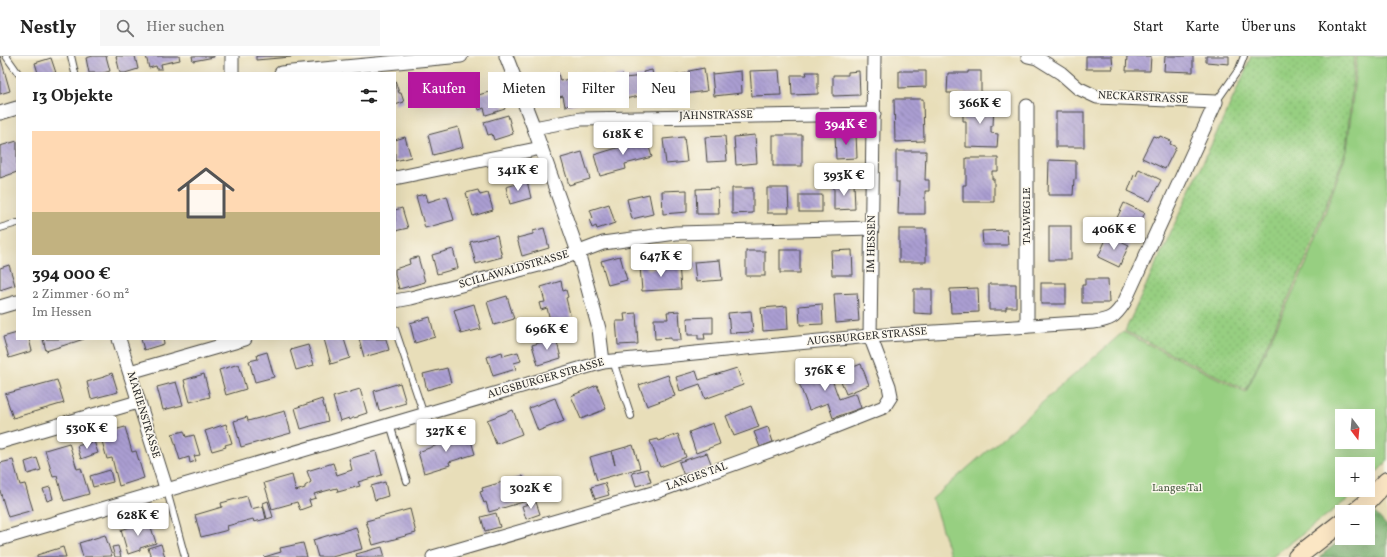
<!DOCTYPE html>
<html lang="de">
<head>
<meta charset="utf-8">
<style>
	body { margin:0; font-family:Vollkorn,serif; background:#f6f6f6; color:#222; height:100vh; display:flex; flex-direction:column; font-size:15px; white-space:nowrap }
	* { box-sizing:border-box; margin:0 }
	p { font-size:13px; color:#767676 }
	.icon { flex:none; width:22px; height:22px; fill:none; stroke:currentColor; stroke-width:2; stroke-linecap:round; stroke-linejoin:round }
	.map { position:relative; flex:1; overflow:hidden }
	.sheet { position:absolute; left:16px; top:16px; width:380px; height:268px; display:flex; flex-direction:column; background:#fff; border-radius:0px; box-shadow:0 4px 16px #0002 }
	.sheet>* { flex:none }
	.top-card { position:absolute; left:408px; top:16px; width:380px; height:36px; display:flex; gap:8px }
	.needle { width:26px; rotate:164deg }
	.buttons { position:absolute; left:1335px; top:353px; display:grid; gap:8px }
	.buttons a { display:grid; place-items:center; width:40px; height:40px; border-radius:0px; background:#fff; box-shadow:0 4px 16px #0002; font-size:20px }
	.price { position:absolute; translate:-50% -34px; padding:0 9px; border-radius:4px; background:#fff; color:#222; font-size:13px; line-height:26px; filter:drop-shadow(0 1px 2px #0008) }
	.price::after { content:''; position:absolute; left:50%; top:24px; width:12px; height:9px; margin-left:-6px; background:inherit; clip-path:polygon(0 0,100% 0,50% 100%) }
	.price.current { background:#b5179e; color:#fff }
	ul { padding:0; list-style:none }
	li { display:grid; align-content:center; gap:8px; height:212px; padding:0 16px }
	li span { display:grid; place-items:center; height:124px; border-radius:0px; color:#555 }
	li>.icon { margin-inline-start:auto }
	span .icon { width:72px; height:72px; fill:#fffc; stroke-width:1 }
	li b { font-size:17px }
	h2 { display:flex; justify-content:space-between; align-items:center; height:48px; padding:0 16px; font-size:17px }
	.tag { padding:0 14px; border-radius:0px; background:#fff; box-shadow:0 4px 16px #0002; font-size:14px; line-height:36px }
	.tag.current { background:#b5179e; color:#fff }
	header { display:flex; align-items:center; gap:24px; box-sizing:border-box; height:56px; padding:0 20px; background:#fff; border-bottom:1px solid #e0e0e0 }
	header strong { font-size:19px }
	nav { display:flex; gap:22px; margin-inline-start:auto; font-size:14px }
	.search { width:280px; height:36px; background:#f6f6f6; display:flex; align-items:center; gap:10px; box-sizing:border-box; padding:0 14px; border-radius:0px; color:#767676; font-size:15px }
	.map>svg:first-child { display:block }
	.green { fill:#97cf81; stroke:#617d56; fill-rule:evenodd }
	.forest { fill:url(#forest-crowns); stroke:#526e4d }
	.garden { fill:url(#garden-dots); stroke:#617d56 }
	.building { fill:url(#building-back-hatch) }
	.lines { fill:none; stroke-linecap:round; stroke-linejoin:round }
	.lane-casing { stroke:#474640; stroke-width:8 }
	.street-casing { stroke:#474640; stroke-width:15 }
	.secondary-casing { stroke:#474640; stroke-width:20 }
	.lane { stroke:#fff; stroke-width:6 }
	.street { stroke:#fff; stroke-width:13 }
	.secondary { stroke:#fbe6c4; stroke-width:18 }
	.labels { text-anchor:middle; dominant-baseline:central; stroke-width:3; stroke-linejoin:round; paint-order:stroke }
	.street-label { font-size:11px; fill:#2b2b2b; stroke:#fbf7ec }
	.park-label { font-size:11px; fill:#4b5c45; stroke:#fbf7ec }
</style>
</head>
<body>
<header>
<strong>Nestly</strong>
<div class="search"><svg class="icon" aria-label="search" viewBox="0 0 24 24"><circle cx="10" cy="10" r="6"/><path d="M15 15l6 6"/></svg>Hier suchen</div>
<nav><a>Start</a><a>Karte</a><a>Über uns</a><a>Kontakt</a></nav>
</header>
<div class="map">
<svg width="1387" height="501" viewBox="0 0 1387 501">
	<defs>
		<pattern id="forest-crowns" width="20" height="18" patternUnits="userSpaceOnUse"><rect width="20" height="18" fill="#79b26f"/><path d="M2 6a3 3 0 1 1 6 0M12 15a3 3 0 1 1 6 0" fill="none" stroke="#63915b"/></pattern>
		<pattern id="garden-dots" width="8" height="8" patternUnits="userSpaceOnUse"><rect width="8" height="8" fill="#97cf81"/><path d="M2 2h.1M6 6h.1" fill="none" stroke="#82b270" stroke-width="1.8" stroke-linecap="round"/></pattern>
		<pattern id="building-back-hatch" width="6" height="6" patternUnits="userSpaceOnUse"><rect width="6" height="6" fill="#aa9ed2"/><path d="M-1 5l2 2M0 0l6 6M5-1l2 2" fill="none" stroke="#8b81ab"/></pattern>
	</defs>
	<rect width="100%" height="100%" fill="#fbf7ec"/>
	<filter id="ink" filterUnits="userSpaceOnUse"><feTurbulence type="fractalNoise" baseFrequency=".025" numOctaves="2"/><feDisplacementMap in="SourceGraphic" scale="8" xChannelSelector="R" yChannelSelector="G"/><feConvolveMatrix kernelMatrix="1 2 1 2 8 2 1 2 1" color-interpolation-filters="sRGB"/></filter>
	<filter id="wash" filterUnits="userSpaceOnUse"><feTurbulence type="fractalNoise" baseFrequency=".012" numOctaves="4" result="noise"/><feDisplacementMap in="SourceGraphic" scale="16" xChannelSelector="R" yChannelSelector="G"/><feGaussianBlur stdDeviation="0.9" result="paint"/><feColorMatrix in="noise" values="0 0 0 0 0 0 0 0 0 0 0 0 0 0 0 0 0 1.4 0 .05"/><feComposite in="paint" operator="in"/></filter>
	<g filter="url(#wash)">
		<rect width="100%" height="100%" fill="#e8deb9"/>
		<path class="green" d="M1357,0H1387V406L1368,425V408H1342V434H1360L1272,501H951L932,443L1123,276L1246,336L1309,202L1347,95ZM1342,360H1368V386H1342Z"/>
		<polygon class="forest" points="1375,457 1387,470 1387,501 1319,501 1343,482 1368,482 1368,462"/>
		<polygon class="garden" points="1251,0 1355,0 1346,94 1307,201 1246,334 1125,275 1245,16"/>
		<g id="blocks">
			<g class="building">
				<polygon points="0,0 10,35 0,38"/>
				<polygon points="93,0 106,0 110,15 103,17 89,17 86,2"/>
				<polygon points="116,0 135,0 138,13 125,17 120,17"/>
				<polygon points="146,0 179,0 180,4 161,8 162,13 157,13 156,10 149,12"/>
				<polygon points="192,0 214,0 214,1 193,5"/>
				<polygon points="256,0 291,0 291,1 256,4"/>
				<polygon points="1086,0 1112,0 1113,13 1086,13"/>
				<polygon points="1127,0 1151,0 1150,15 1126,15"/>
				<polygon points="1165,0 1193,0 1193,16 1164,15"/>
				<polygon points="1206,0 1229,0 1229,8 1206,6"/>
				<polygon points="51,2 56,17 38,17 35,7"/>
				<polygon points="704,12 707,35 668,40 665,21 689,17 689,15"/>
				<polygon points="652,14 656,37 619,44 614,21 623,19 624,22 634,21 644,19 643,16"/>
				<polygon points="779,14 781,39 752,40 750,15"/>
				<polygon points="741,15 742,37 714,40 712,18"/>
				<polygon points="859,15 860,39 833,40 833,19 848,19 848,16"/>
				<polygon points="899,15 926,15 926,31 899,32"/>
				<polygon points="968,15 981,15 981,37 947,37 948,17 968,17"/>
				<polygon points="806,16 818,16 818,38 792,39 791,19 807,19"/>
				<polygon points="558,17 560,25 583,20 584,24 603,19 607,41 565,50 563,40 548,44 549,45 541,47 535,21 543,19 544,23 550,21 549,19"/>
				<polygon points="451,19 457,41 437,47 430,25"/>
				<polygon points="395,24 399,37 401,37 404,46 395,49"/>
				<polygon points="499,33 505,53 486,59 484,52 479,54 475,40"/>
				<polygon points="894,43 923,43 924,85 895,86"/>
				<polygon points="963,47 994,47 993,70 991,70 991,77 998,78 997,92 966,91 966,65 963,65"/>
				<rect x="1056" y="56" width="28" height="35"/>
				<polygon points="508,59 513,78 494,84 492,78 488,79 484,66"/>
				<polygon points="458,71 463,91 433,99 428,79"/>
				<polygon points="856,77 857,102 836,103 835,78"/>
				<polygon points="755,79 757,107 736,109 734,81"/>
				<rect x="773" y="79" width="29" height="31"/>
				<polygon points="725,80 727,105 707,106 705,81"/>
				<polygon points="1153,80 1159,82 1160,80 1171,85 1170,88 1176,91 1165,113 1142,102"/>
				<polygon points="405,81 411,101 395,105 395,84"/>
				<polygon points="646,81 652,101 625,108 626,113 600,120 594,99 620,91 620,88"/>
				<polygon points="684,81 687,106 666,108 663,83"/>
				<polygon points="17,85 17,116 0,122 0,90"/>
				<polygon points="896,95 926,95 925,124 929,124 929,135 925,135 925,158 898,158 899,126 896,126"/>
				<polygon points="582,96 590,123 569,129 561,102"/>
				<polygon points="966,102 998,102 998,115 992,115 992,123 994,123 994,146 963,146 963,129 966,129"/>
				<polygon points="1049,104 1076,105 1076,124 1074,123 1073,139 1048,139"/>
				<polygon points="1139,113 1161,124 1150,145 1128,135 1134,119 1136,120"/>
				<polygon points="527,125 531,142 510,148 506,131"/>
				<polygon points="854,127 855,153 834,154 834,128"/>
				<polygon points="718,132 719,158 697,158 696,133"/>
				<polygon points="732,132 753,132 753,157 732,158"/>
				<polygon points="767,132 788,132 789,157 767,157"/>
				<polygon points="478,134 480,139 488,137 493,154 473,160 466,137"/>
				<polygon points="687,134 687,156 663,158 662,135"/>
				<polygon points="426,138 428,146 447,140 454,164 425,172 416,140"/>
				<polygon points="649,138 653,158 632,163 627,143"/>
				<rect x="799" y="139" width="23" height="17"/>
				<polygon points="1124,147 1145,157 1135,176 1115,166"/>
				<polygon points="609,148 615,167 597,173 596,170 592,172 589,163 593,162 590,154"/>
				<polygon points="402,152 408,172 395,175 395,154"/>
				<rect x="1049" y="170" width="22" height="34"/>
				<polygon points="544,172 549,192 522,200 517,182 533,178 533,175"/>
				<rect x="899" y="173" width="27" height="33"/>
				<polygon points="1007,174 1008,189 983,189 982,175"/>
				<polygon points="497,179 502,201 476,208 470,186"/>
				<polygon points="1108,179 1129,189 1119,211 1098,201"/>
				<polygon points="453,193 458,212 437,218 432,199"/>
				<rect x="780" y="194" width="20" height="23"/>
				<polygon points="852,194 853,219 832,219 831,195"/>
				<rect x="746" y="195" width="19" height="25"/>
				<polygon points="620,200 627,224 608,229 601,205"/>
				<polygon points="418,201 425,226 399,233 395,219 395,213 410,208 409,203"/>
				<polygon points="720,204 722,224 696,226 694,206"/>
				<polygon points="679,208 681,233 642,235 640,210 647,210 647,213 672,211 671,209"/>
				<polygon points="9,209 15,229 0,234 0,212"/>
				<polygon points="1085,223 1108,223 1109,247 1082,247 1082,229 1085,229"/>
				<polygon points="561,225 563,235 566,234 568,241 566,242 571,262 551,268 547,252 541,254 539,247 545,246 541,231"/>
				<rect x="1041" y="227" width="25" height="21"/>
				<polygon points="989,228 1016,228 1016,251 1006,251 1006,254 989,254"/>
				<polygon points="978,232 979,256 951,257 950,233"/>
				<polygon points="914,233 932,233 932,258 914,257"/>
				<polygon points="857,237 859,265 836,267 834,238"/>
				<polygon points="507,240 514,263 494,269 487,246"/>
				<polygon points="474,248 481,273 461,278 454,254"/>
				<polygon points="822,248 823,268 800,269 799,250"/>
				<polygon points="787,250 788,273 763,275 761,252"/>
				<polygon points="679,255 681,284 671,284 671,282 655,283 654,263 668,263 667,256"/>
				<polygon points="751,255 753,276 730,277 728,257"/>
				<polygon points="636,257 638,288 618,289 616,265 625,265 624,258"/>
				<polygon points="430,261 435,281 415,287 410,267"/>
				<polygon points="713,261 713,278 704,278 705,283 698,283 698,279 688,279 687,262"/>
				<polygon points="17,277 17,283 29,283 32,295 9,302 3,281"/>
				<polygon points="556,282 561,302 538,309 532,289"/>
				<polygon points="43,283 84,283 46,295"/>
				<polygon points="141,283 163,283 164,288 144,294"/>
				<polygon points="324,283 344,283 350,302 331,308"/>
				<polygon points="359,283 386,283 389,294 364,301"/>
				<polygon points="308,289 314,309 296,314 290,294"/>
				<polygon points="267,296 274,321 255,326 249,305 258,303 257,299"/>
				<polygon points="502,296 503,300 518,296 521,305 514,307 516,313 493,320 487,301"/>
				<polygon points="826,307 839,343 856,337 861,352 833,362 828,347 809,354 796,319"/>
				<polygon points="239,308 246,333 226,339 219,314"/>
				<polygon points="861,308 869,329 846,338 838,317"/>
				<polygon points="447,312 451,327 427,334 423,318"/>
				<polygon points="737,312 743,329 705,343 700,328 680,335 676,321 696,315 699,324"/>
				<polygon points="112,317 118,336 91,343 87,326 104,321 104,320"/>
				<polygon points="204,318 210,341 190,346 184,324"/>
				<polygon points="668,319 675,340 647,350 639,329"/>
				<polygon points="57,324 64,347 13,362 5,338"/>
				<polygon points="176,326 183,349 163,354 157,331"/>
				<polygon points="400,327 406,347 379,355 374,335"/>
				<polygon points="597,329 606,353 581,363 571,340"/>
				<polygon points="360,333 367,357 358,360 358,361 353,362 350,364 349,362 340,365 333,341"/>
				<polygon points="555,342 564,365 538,375 529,352"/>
				<polygon points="322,343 328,365 301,373 295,352"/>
				<polygon points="751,350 759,371 734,380 726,360"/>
				<polygon points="513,354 522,378 496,388 487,364"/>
				<polygon points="285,355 291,377 241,391 234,365 247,361 248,365"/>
				<polygon points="713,367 720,388 696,397 689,376"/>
				<polygon points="226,368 232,387 225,389 226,391 212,395 205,375"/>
				<polygon points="125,371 132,396 136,395 144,422 119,430 112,402 107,403 100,378"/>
				<polygon points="768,371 773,386 760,391 754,376"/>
				<polygon points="184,375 186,381 194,379 200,399 194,400 196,405 190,407 189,401 180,404 172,378"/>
				<polygon points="469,378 475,398 449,406 450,409 424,417 418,396 443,387 442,384"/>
				<polygon points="678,378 686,401 660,411 650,385 658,383 659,385"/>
				<polygon points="94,385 98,397 81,403 77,390"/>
				<polygon points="69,387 77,413 81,412 89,438 64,445 57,420 53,421 45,394"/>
				<polygon points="633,389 640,412 597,424 590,401 611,395 615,409 612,395"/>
				<polygon points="376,395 382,419 358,426 360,430 338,436 337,432 314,438 316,442 309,444 311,450 300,454 297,446 272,453 264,427 292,419 296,435 305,432 305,430 311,426 307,415 333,407 337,419 352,414 349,403"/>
				<polygon points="707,397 712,410 684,420 679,406"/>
				<polygon points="37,402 41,414 28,418 25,406"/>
				<polygon points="13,404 20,429 25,428 33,454 8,461 0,435 0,407"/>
				<polygon points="647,413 651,426 636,430 632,417"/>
				<polygon points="110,414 113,426 93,431 90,420"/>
				<polygon points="523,420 530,444 489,456 486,446 484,447 480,436 483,435 482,432"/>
				<polygon points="385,426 388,440 375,444 371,430"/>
				<polygon points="605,427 609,439 595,443 591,431"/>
				<polygon points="50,431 53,443 47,445 43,433"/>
				<polygon points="247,440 251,453 263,450 266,463 254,466 253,463 227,470 228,474 201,481 195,459 222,451 221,447"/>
				<polygon points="268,445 273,461 267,463 263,447"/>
				<polygon points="536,446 540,458 526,463 522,450"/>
				<polygon points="410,453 416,477 373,489 366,465"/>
				<polygon points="496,457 500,471 485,475 481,461"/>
				<polygon points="149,465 156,487 140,492 140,494 128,498 121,474"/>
				<polygon points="356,471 362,493 332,501 318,501 313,484"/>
				<polygon points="105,479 112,500 83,501 79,487"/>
				<polygon points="303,487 307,501 264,501 281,496 280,492"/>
				<polygon points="161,488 165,501 151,501 148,492"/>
				<polygon points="118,490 121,501 115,501 112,491"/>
				<polygon points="63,491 66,501 37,501 37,499"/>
				<polygon points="382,491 385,501 357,501 356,498"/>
			</g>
		</g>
	</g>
	<g filter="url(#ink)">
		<use href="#blocks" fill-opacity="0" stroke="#474640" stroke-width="1"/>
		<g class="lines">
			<defs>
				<g id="lane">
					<polyline points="6,0 18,17"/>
					<polyline points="71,0 75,17"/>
					<polyline points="1216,46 1239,13 1244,0"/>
					<polyline points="0,172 17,167"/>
					<polyline points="395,273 424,359"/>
					<polyline points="613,305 631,360"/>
					<polyline points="390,368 407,425"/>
					<polyline points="167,435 185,501"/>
				</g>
				<g id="street">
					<polyline points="232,0 232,17"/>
					<polyline points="506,0 534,72 578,196 599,273 603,306"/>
					<polyline points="281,17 461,0"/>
					<polyline points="1027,50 1027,270"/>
					<polyline points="0,57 17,52"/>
					<polyline points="534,72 581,63 874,58"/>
					<polyline points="395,122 541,92"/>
					<polyline points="395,245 411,242 558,204 603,187 676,177 872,172"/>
					<polyline points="0,251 17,246"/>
					<polyline points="119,283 167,435"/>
					<polyline points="130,316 245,283"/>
					<polyline points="0,386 138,346"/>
					<path d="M0,483L603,306L870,280L1094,266C1110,264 1115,261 1124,247L1216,46L1097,41L1078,32L1061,17L1037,2L1028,0"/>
					<polyline points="433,501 656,436 803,383 884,351 891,340 889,330 870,280 874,0"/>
				</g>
				<g id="secondary">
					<polyline points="1355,456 1365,448 1387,425"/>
					<polyline points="1297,501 1342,466"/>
				</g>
			</defs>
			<use href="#lane" class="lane-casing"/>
			<use href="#street" class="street-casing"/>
			<use href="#secondary" class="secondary-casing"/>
			<use href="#lane" class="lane"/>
			<use href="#street" class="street"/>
			<use href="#secondary" class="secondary"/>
		</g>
	</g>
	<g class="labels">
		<g class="street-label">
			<text transform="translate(1143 42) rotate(3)">NECKARSTRASSE</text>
			<text transform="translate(716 60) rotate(-1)">JAHNSTRASSE</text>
			<text transform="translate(1027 160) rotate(-90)">TALWEGLE</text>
			<text transform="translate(872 188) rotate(-89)">IM HESSEN</text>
			<text transform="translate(514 214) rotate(-16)">SCILLAWALDSTRASSE</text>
			<text transform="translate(867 281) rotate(-5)">AUGSBURGER STRASSE</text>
			<text transform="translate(546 323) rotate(-16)">AUGSBURGER STRASSE</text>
			<text transform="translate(143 359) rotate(73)">MARIENSTRASSE</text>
			<text transform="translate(697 421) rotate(-20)">LANGES TAL</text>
		</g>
		<g class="park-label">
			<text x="1177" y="432">Langes Tal</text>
		</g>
	</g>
</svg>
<div class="buttons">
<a><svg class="needle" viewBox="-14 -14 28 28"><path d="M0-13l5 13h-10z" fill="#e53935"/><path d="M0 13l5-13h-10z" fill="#767676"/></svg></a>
<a>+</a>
<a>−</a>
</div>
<b class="price" style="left:980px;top:69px">366K €</b>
<b class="price current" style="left:846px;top:90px">394K €</b>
<b class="price" style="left:623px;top:100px">618K €</b>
<b class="price" style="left:518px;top:136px">341K €</b>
<b class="price" style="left:844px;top:141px">393K €</b>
<b class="price" style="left:1114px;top:195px">406K €</b>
<b class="price" style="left:661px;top:222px">647K €</b>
<b class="price" style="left:547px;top:295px">696K €</b>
<b class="price" style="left:825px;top:336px">376K €</b>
<b class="price" style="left:87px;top:394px">530K €</b>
<b class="price" style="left:446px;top:397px">327K €</b>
<b class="price" style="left:531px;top:454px">302K €</b>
<b class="price" style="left:138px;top:481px">628K €</b>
<div class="top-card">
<a class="tag current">Kaufen</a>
<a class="tag">Mieten</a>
<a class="tag">Filter</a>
<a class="tag">Neu</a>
</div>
<section class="sheet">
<h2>13 Objekte<svg class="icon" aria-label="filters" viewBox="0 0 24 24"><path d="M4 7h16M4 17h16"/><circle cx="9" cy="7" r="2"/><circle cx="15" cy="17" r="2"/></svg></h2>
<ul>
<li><span style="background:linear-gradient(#ffd9b3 65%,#c2b280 0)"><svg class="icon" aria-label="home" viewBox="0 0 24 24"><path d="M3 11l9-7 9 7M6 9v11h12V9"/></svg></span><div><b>394 000 €</b><p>2 Zimmer · 60 m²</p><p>Im Hessen</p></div></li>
</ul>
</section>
</div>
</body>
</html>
